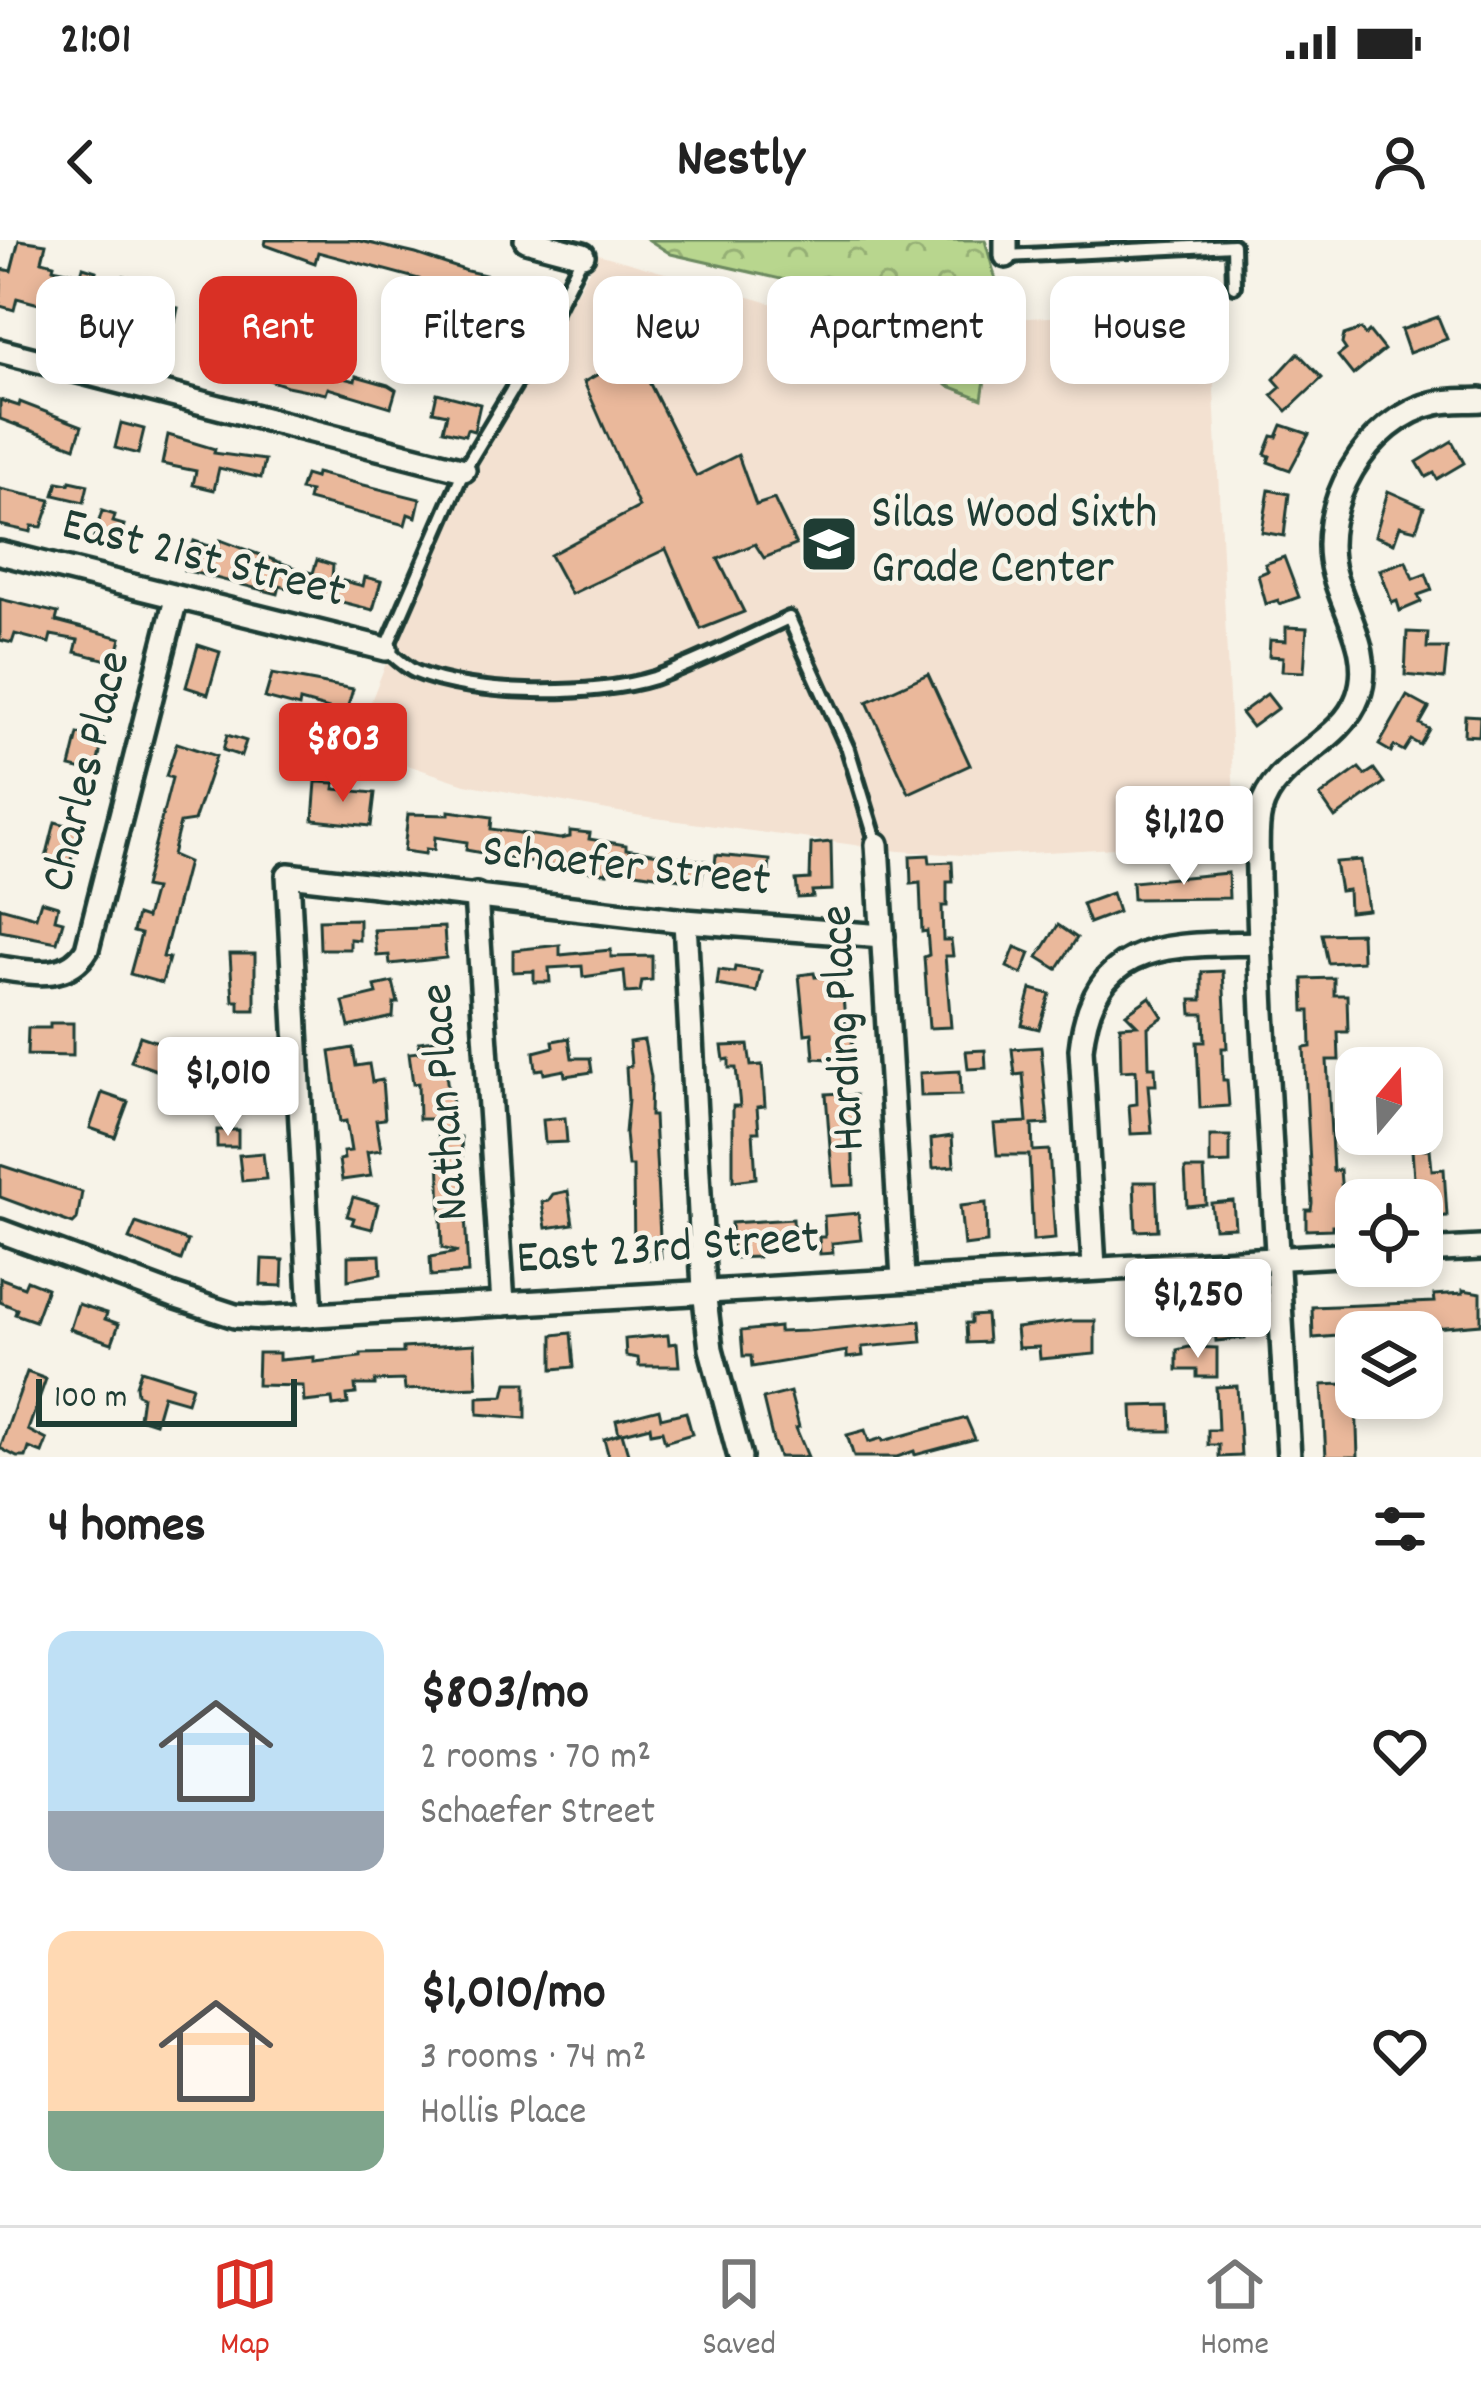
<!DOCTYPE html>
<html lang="en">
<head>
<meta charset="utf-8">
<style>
	body { margin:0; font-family:Dekko,sans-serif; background:#f6f6f6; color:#222; height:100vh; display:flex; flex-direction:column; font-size:45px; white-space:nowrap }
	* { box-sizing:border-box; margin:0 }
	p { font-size:39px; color:#767676 }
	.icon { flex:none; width:66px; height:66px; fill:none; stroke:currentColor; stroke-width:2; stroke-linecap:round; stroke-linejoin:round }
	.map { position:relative; height:1217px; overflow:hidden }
	.details { display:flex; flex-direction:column; background:#fff; flex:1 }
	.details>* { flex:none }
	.guide { position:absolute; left:36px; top:36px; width:1410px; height:108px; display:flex; gap:24px }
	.needle { width:78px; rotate:19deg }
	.buttons { position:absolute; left:1335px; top:807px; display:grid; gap:24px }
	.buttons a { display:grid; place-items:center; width:108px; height:108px; border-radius:24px; background:#fff; box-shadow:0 6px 18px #0003; font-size:60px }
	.scale { position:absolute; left:36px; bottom:30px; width:261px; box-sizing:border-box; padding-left:12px; border:6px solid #1f3d34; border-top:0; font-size:33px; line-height:42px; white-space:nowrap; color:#1f3d34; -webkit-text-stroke:9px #f7f3e8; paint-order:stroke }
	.price { position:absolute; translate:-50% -102px; padding:0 27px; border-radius:12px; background:#fff; color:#222; font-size:39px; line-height:78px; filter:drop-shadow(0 3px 6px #0008) }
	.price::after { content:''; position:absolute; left:50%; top:72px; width:36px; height:27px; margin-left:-18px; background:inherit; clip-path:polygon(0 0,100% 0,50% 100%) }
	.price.on { background:#d93025; color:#fff }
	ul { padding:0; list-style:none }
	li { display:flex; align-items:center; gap:36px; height:300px; padding:0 48px }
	li span { display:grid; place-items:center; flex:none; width:336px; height:240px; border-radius:24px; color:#555 }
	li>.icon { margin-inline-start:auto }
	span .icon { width:144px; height:144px; fill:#fffc; stroke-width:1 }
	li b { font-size:51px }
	h2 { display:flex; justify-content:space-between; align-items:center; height:144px; padding:0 48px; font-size:51px }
	.pill { padding:0 42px; border-radius:24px; background:#fff; box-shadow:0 6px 18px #0003; font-size:42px; line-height:108px }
	.pill.on { background:#d93025; color:#fff }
	.status { display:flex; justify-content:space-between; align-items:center; height:84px; padding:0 60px; background:#fff; direction:ltr }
	.status svg { height:33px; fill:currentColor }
	header { display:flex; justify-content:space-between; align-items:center; height:156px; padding:0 48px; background:#fff; font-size:54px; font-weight:700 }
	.menu { display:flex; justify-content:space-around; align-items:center; height:168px; border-top:3px solid #e0e0e0; background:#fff; font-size:33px; color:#767676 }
	.menu a { display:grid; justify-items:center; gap:6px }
	.menu .on { color:#d93025 }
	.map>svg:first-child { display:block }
	.built { fill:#f3e1d1 }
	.forest { fill:url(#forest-crowns); stroke:#6c8a61; stroke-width:3 }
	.building { fill:#eab89b; stroke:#1f3d34; stroke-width:3 }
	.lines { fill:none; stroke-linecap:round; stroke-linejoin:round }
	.service-casing { stroke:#1f3d34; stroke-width:20 }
	.minor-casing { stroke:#1f3d34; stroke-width:30 }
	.service { stroke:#f7f3e8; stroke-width:10 }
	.minor { stroke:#f7f3e8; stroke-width:21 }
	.labels { text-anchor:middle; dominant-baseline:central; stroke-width:9; stroke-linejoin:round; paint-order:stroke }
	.poi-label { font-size:48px; fill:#1f3d34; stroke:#f7f3e8; text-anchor:start }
	.street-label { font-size:48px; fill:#1f3d34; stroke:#f7f3e8 }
</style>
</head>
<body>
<div class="status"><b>21:01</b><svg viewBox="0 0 49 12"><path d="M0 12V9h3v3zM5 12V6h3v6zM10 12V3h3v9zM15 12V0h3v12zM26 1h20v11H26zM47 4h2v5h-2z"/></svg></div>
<header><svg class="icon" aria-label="back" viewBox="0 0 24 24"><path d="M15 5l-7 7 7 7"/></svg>Nestly<svg class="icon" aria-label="person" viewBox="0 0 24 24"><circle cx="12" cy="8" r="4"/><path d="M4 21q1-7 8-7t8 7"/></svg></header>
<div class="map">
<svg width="1481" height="1217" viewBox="0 0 1481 1217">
	<defs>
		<pattern id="forest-crowns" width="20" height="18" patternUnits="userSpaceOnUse" patternTransform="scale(3)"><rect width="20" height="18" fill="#b8d68e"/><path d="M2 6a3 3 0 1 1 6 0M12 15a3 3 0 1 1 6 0" fill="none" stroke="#95af75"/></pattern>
	</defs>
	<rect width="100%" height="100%" fill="#f7f3e8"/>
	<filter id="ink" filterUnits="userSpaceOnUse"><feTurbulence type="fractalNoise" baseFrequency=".00833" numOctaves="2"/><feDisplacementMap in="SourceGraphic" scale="24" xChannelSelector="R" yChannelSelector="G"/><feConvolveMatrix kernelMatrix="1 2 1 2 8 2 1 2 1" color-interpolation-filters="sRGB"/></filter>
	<g filter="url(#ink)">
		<polygon class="built" points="598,14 795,70 790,90 1210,69 1236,601 978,616 899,611 641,576 465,544 353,507 416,347 457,261"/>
		<polygon class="forest" points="649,0 985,0 999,51 982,159 946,145 886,63 671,14"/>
		<g class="building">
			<polygon points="19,0 46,4 42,21 54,24 53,28 81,34 83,27 96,31 94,37 122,45 124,36 138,40 136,46 143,47 139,60 178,68 172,96 112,83 116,70 53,56 52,60 40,57 39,64 17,58 14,70 0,66 2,29 11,31"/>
			<polygon points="266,0 356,0 416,14 467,31 512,41 514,34 527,38 524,48 535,51 531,64 525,63 522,74 500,68 495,91 477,87 482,66 416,48 419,39 318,12 315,23 265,5"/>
			<polygon points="1438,77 1447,99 1409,113 1401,90"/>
			<polygon points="1361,89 1365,95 1369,91 1384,110 1353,135 1338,116 1346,110 1342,104 1344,95"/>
			<polygon points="214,101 242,109 241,114 270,121 273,109 291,114 288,125 355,141 356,136 388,145 396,150 391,167 328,148 326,154 287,146 209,120"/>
			<polygon points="1298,113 1322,138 1287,171 1272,155 1281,147 1274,139"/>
			<polygon points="635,114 696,236 738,215 756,265 774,259 796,305 764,318 755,304 718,319 744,372 701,389 666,309 571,354 550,315 639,267 584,142"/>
			<polygon points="437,153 480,164 474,191 467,189 465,195 443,190 447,174 433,171"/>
			<polygon points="0,160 19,166 20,162 82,186 75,207 0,179"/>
			<polygon points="121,183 144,189 138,214 115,208"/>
			<polygon points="1282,185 1309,194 1290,230 1268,222 1270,216 1265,214 1272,196 1277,197"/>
			<polygon points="168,195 215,209 214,213 265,220 261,238 219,228 214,250 193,245 196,231 162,224"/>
			<polygon points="1452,201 1464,223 1437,239 1434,233 1426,237 1417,222"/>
			<polygon points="316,233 420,259 416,277 408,274 405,285 308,260 310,252 300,250 305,235 315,238"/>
			<polygon points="70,241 88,245 84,262 54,255 58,242 69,244"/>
			<polygon points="0,249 51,260 42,287 32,286 31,292 0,285"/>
			<polygon points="1269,250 1289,254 1284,296 1262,292"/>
			<polygon points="1388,251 1424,267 1416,290 1400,286 1394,303 1375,296"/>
			<polygon points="102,271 115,275 113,282 124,285 117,308 93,301"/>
			<polygon points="220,300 303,331 313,333 317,320 333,325 332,338 363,346 365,337 381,341 373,370 280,346 278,354 184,330 194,301 218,309"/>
			<polygon points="1284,317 1299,357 1280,364 1278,360 1266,364 1258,335 1268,331 1265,324"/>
			<polygon points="1406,321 1413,339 1426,334 1432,350 1418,355 1421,362 1400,371 1397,361 1392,363 1380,330"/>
			<polygon points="0,359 58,373 56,381 121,398 115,422 75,412 78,400 51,395 49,403 15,394 12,403 0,400"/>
			<polygon points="1286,387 1307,388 1304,432 1282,431 1283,417 1269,416 1270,400 1286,401"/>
			<polygon points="1407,392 1428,393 1427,408 1447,408 1444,439 1405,435"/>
			<polygon points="198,405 220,412 208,454 186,447"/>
			<polygon points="272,434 353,449 343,483 330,479 333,470 300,461 299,467 265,458"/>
			<polygon points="928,434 970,525 909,553 867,462"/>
			<polygon points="1267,454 1278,468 1252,487 1241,473"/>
			<polygon points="1407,456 1429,468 1420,484 1429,489 1420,505 1411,500 1404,511 1394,506 1391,512 1379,505"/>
			<polygon points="1465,475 1480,476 1479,496 1464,495"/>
			<polygon points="78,494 103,500 95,533 70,527"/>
			<polygon points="227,495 246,501 241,516 223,510"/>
			<polygon points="177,503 216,516 194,581 180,583 172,615 188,622 163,717 169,718 162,743 130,734 141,694 133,692 137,675 146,678 154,649 144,647 172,538 166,536"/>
			<polygon points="1359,528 1365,535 1374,529 1384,543 1335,578 1320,556"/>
			<polygon points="316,542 335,543 334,549 375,553 371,586 313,580"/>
			<polygon points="449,571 492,577 491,589 560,599 570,597 570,591 590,593 589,599 626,605 626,609 705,621 701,642 623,630 607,629 607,633 557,627 466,610 467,602 435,597 434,610 426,609 425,614 404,611 408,574 449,575"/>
			<polygon points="55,582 79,588 70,624 46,618"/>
			<polygon points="831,602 832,650 812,651 813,657 798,658 796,640 810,639 811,604"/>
			<polygon points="716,615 770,620 768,640 755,639 755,643 731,641 731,637 714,634"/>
			<polygon points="929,615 930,623 952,622 953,642 947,642 947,666 942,666 943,700 951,700 953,716 945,716 951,787 929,788 924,717 929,715 927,691 922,692 920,643 911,644 910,616"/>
			<polygon points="1361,620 1368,670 1349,672 1348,650 1340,651 1335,622"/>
			<polygon points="1228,633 1229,658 1133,659 1132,642"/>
			<polygon points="1112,653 1118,672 1089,683 1082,664"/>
			<polygon points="41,661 58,666 55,679 63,681 57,702 0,691 0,667 36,677"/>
			<polygon points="359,679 359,700 350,699 350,709 320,709 319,680"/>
			<polygon points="1058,685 1077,698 1057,729 1038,717"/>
			<polygon points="444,687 446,718 390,724 389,715 377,716 374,690"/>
			<polygon points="1361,693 1362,721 1328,723 1322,694"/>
			<polygon points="560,705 560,715 611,710 611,717 652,716 652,740 642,741 640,752 626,753 624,731 583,737 582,726 549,728 550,742 534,742 534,731 513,732 513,710"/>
			<polygon points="1015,707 1030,713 1022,734 1007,727"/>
			<polygon points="230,714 255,714 255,770 239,770 239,761 233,761"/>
			<polygon points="735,727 761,731 757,752 717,745 719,730 734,732"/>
			<polygon points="1223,731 1227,808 1222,808 1223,840 1227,840 1229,866 1200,868 1197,802 1205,802 1204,774 1192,774 1191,760 1202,760 1202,732"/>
			<polygon points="814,733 815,737 841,734 846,791 851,790 853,811 853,818 846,819 847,828 831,830 830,819 814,818 812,793 805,794 799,735"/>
			<polygon points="1334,738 1334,755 1347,755 1348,792 1338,792 1339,820 1327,820 1333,931 1340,930 1343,966 1338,966 1338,985 1332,985 1332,989 1306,990 1306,970 1311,970 1312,963 1304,808 1311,807 1310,771 1304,771 1303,739"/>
			<polygon points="393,742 398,763 394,763 393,777 349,787 343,762 377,754 375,746"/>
			<polygon points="1031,749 1050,754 1039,789 1022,785"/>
			<polygon points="1150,757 1163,777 1148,787 1149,827 1155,827 1156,845 1148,845 1152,893 1131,894 1129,865 1137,864 1136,830 1121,831 1120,786 1137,785 1126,774"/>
			<polygon points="50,783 73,783 73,816 27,815 28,788 50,788"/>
			<polygon points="140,796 179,809 170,835 131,821"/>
			<polygon points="569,798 572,818 590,818 592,832 565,836 564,830 544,834 543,829 536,830 534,812 554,807 553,801"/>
			<polygon points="442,799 448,850 452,850 453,897 461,897 468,1033 431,1036 430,1017 458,1012 442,1008 438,879 419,879 418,843 413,844 409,813 420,812 419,802"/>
			<polygon points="644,800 651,837 650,876 654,876 661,1018 634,1020 633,926 628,926 625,893 628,860 626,827 631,826 629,802"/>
			<polygon points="748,805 751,826 762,825 765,866 757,867 759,892 753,892 756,938 733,941 733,866 740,866 736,828 729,828 729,819 724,820 722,806"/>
			<polygon points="1041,807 1048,884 1032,885 1033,911 1049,910 1055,999 1033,1001 1029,915 997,915 994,884 1027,882 1023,834 1015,835 1012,809"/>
			<polygon points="353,808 356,826 369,824 372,842 382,840 385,879 376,880 381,910 367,912 371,936 342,940 339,920 344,919 343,912 351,911 346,881 340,882 330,812"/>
			<polygon points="985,810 986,828 968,829 966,811"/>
			<polygon points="256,824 259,840 251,841 257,868 232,873 224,830"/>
			<polygon points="960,831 961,855 921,856 920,833"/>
			<polygon points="102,853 128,862 115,897 90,888"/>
			<polygon points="841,853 841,856 856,855 858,893 852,893 854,945 833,946 826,854"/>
			<polygon points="565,878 567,902 545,903 543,880"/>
			<rect x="217" y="890" width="21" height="17"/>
			<polygon points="952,896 954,926 933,928 931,899"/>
			<polygon points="1210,896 1230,896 1230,923 1210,924"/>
			<polygon points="1412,909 1430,909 1432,930 1444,929 1447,976 1429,977 1429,973 1422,973 1422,960 1416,960 1416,955 1405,956 1404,940 1414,939"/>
			<polygon points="263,913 266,939 242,941 239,915"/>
			<polygon points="0,925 82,952 77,980 73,984 0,957"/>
			<polygon points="1185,929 1204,929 1206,964 1187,966"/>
			<polygon points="1134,942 1156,942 1158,990 1136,991"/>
			<polygon points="568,951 573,984 546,988 542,962 548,961 553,954"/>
			<polygon points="353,957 378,964 372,989 352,984 354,978 347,976"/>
			<polygon points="1233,961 1235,987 1214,988 1211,963"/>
			<polygon points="986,963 987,1003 964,1006 960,966"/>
			<polygon points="858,973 861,1000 832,1003 833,1013 820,1014 819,997 825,997 824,976"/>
			<polygon points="793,979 794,1001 791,1004 757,1007 758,1017 732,1018 731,983"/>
			<polygon points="136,983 188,1001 181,1020 129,999"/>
			<polygon points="380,1015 381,1034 348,1040 348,1016"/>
			<polygon points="262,1019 283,1020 282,1046 261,1045"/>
			<polygon points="0,1038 24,1047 27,1040 47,1048 35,1081 15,1074 17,1069 0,1062"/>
			<polygon points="1463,1050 1481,1053 1481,1084 1313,1098 1312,1067 1435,1062 1434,1055 1463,1053"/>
			<polygon points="1175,1060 1177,1082 1146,1083 1145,1062"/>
			<polygon points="1242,1060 1245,1098 1216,1101 1214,1076 1222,1075 1221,1062"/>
			<polygon points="78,1064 107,1073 105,1079 119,1084 112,1103 70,1089"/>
			<polygon points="986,1075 988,1102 967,1103 966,1083 971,1083 971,1076"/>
			<polygon points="920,1081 922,1102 862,1107 863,1116 847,1118 847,1111 752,1127 751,1116 743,1116 741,1091 779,1087 779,1092 806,1091"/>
			<polygon points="1070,1081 1095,1081 1095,1114 1040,1119 1039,1107 1018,1108 1016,1088"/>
			<polygon points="571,1093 574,1127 553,1129 553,1095"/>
			<polygon points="668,1095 669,1104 677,1103 679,1126 639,1126 638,1118 626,1116 625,1099"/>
			<polygon points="475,1104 477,1147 405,1150 404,1140 375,1141 375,1145 355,1145 356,1154 347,1155 348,1164 333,1166 332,1159 304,1162 303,1146 257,1145 258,1113 279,1113 279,1120 314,1117 314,1122 361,1117 361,1114 403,1113 403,1108"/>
			<polygon points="1189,1107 1217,1108 1217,1137 1197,1137 1197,1130 1177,1130 1177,1110"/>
			<polygon points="141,1130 192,1146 187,1162 163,1155 155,1183 139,1178 142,1156 137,1154 136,1145"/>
			<polygon points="27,1132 46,1139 28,1190 47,1200 42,1213 29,1208 26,1217 17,1217 0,1208"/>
			<polygon points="507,1143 526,1143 526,1178 478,1174 478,1157 504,1156"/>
			<polygon points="1343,1144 1344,1159 1356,1159 1358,1217 1326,1217 1322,1145"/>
			<polygon points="1237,1146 1241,1216 1219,1217 1219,1205 1208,1205 1208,1190 1218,1190 1216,1147"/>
			<polygon points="790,1152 799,1187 796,1188 808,1217 779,1217 773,1201 763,1159"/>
			<polygon points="1170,1165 1171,1191 1133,1191 1132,1166"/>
			<polygon points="659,1169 661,1178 686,1172 692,1194 665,1202 662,1191 651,1193 650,1186 619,1194 616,1180"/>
			<polygon points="966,1178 975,1199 915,1215 914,1211 897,1217 854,1217 847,1195 865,1190 869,1202 882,1198 883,1201"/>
			<polygon points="622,1193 629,1217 609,1217 604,1199"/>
		</g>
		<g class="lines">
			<defs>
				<g id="service">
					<path d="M583,15L530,120L464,230L386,409C395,417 405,427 416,432C472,456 595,457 654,438C700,422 745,398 789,378L848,509L877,604"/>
					<polyline points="1006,16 1233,5 1234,46"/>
				</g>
				<g id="minor">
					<polyline points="526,0 583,15"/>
					<polyline points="1006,0 1006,16"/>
					<polyline points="0,111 464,230"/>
					<polyline points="0,313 386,409"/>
					<polyline points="877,604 903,1038"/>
					<polyline points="476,655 503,1064"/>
					<polyline points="685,681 704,1050 711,1109 740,1217"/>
					<path d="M0,728C33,733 68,741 87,709L176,359"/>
					<polyline points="0,991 174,1056 235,1076 263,1078 1356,1014"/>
					<polyline points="1422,1011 1481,1008"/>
					<path d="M1094,1027L1081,809C1093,697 1171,706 1259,703"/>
					<polyline points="311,1076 288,635 685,681 883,696"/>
					<path d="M1289,1217C1280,1069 1272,920 1263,772C1261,727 1259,681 1258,636C1258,616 1255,592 1260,572C1274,519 1340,506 1358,457C1374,414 1345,374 1334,334C1315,268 1367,178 1436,163C1450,160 1466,161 1481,160"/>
				</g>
			</defs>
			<use href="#service" class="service-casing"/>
			<use href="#minor" class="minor-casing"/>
			<use href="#service" class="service"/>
			<use href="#minor" class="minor"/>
		</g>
	</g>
	<defs>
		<symbol id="school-square" viewBox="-11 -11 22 22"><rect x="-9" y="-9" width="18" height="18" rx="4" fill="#1f3d34" stroke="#f7f3e8"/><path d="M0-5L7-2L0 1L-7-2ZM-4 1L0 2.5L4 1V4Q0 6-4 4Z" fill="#fff"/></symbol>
	</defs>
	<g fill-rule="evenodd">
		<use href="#school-square" x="796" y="271" width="66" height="66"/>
	</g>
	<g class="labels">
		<g class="poi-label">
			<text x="871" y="276">Silas Wood Sixth<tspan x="871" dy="55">Grade Center</tspan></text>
		</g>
		<g class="street-label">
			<text transform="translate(203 321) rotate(14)">East 21st Street</text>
			<text transform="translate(89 532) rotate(-76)">Charles Place</text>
			<text transform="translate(626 629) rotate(6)">Schaefer Street</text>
			<text transform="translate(846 788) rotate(-93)">Harding Place</text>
			<text transform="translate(448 862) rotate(-94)">Nathan Place</text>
			<text transform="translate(668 1011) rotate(-4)">East 23rd Street</text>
		</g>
	</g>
</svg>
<div class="buttons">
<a><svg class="needle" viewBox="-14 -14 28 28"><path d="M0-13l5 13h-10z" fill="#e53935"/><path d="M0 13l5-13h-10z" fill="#767676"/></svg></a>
<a><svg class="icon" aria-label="locate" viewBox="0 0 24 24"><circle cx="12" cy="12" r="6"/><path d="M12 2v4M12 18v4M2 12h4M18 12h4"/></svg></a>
<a><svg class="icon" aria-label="layers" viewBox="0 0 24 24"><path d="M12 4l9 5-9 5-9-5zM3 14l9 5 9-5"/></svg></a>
</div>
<div class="scale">100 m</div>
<b class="price on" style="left:343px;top:565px">$803</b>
<b class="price" style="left:1184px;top:648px">$1,120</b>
<b class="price" style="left:228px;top:899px">$1,010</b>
<b class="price" style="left:1198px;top:1121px">$1,250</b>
<div class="guide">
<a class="pill">Buy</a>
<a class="pill on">Rent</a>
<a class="pill">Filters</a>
<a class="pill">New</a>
<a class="pill">Apartment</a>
<a class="pill">House</a>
</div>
</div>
<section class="details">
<h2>4 homes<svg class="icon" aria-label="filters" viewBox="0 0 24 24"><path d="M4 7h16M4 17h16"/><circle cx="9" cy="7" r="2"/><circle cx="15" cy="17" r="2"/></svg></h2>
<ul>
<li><span style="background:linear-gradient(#bfe0f5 75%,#9aa5b1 0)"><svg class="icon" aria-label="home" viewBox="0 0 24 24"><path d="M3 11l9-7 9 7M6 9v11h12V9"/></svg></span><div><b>$803/mo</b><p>2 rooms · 70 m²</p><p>Schaefer Street</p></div><svg class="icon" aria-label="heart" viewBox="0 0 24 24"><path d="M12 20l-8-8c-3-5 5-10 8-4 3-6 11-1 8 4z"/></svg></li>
<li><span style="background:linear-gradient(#ffd9b3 75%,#7fa58c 0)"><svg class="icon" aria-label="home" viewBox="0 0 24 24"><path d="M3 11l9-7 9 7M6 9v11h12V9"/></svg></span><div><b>$1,010/mo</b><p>3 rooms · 74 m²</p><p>Hollis Place</p></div><svg class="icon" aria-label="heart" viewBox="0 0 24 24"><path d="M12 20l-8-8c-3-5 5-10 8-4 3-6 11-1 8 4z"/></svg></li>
</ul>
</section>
<nav class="menu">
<a class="on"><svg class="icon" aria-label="map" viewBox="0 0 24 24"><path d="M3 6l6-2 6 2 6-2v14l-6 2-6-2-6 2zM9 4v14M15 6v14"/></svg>Map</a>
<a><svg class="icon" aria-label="saved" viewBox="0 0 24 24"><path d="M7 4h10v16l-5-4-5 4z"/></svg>Saved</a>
<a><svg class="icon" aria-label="home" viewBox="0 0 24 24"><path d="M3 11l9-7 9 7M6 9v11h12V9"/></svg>Home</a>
</nav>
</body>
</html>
